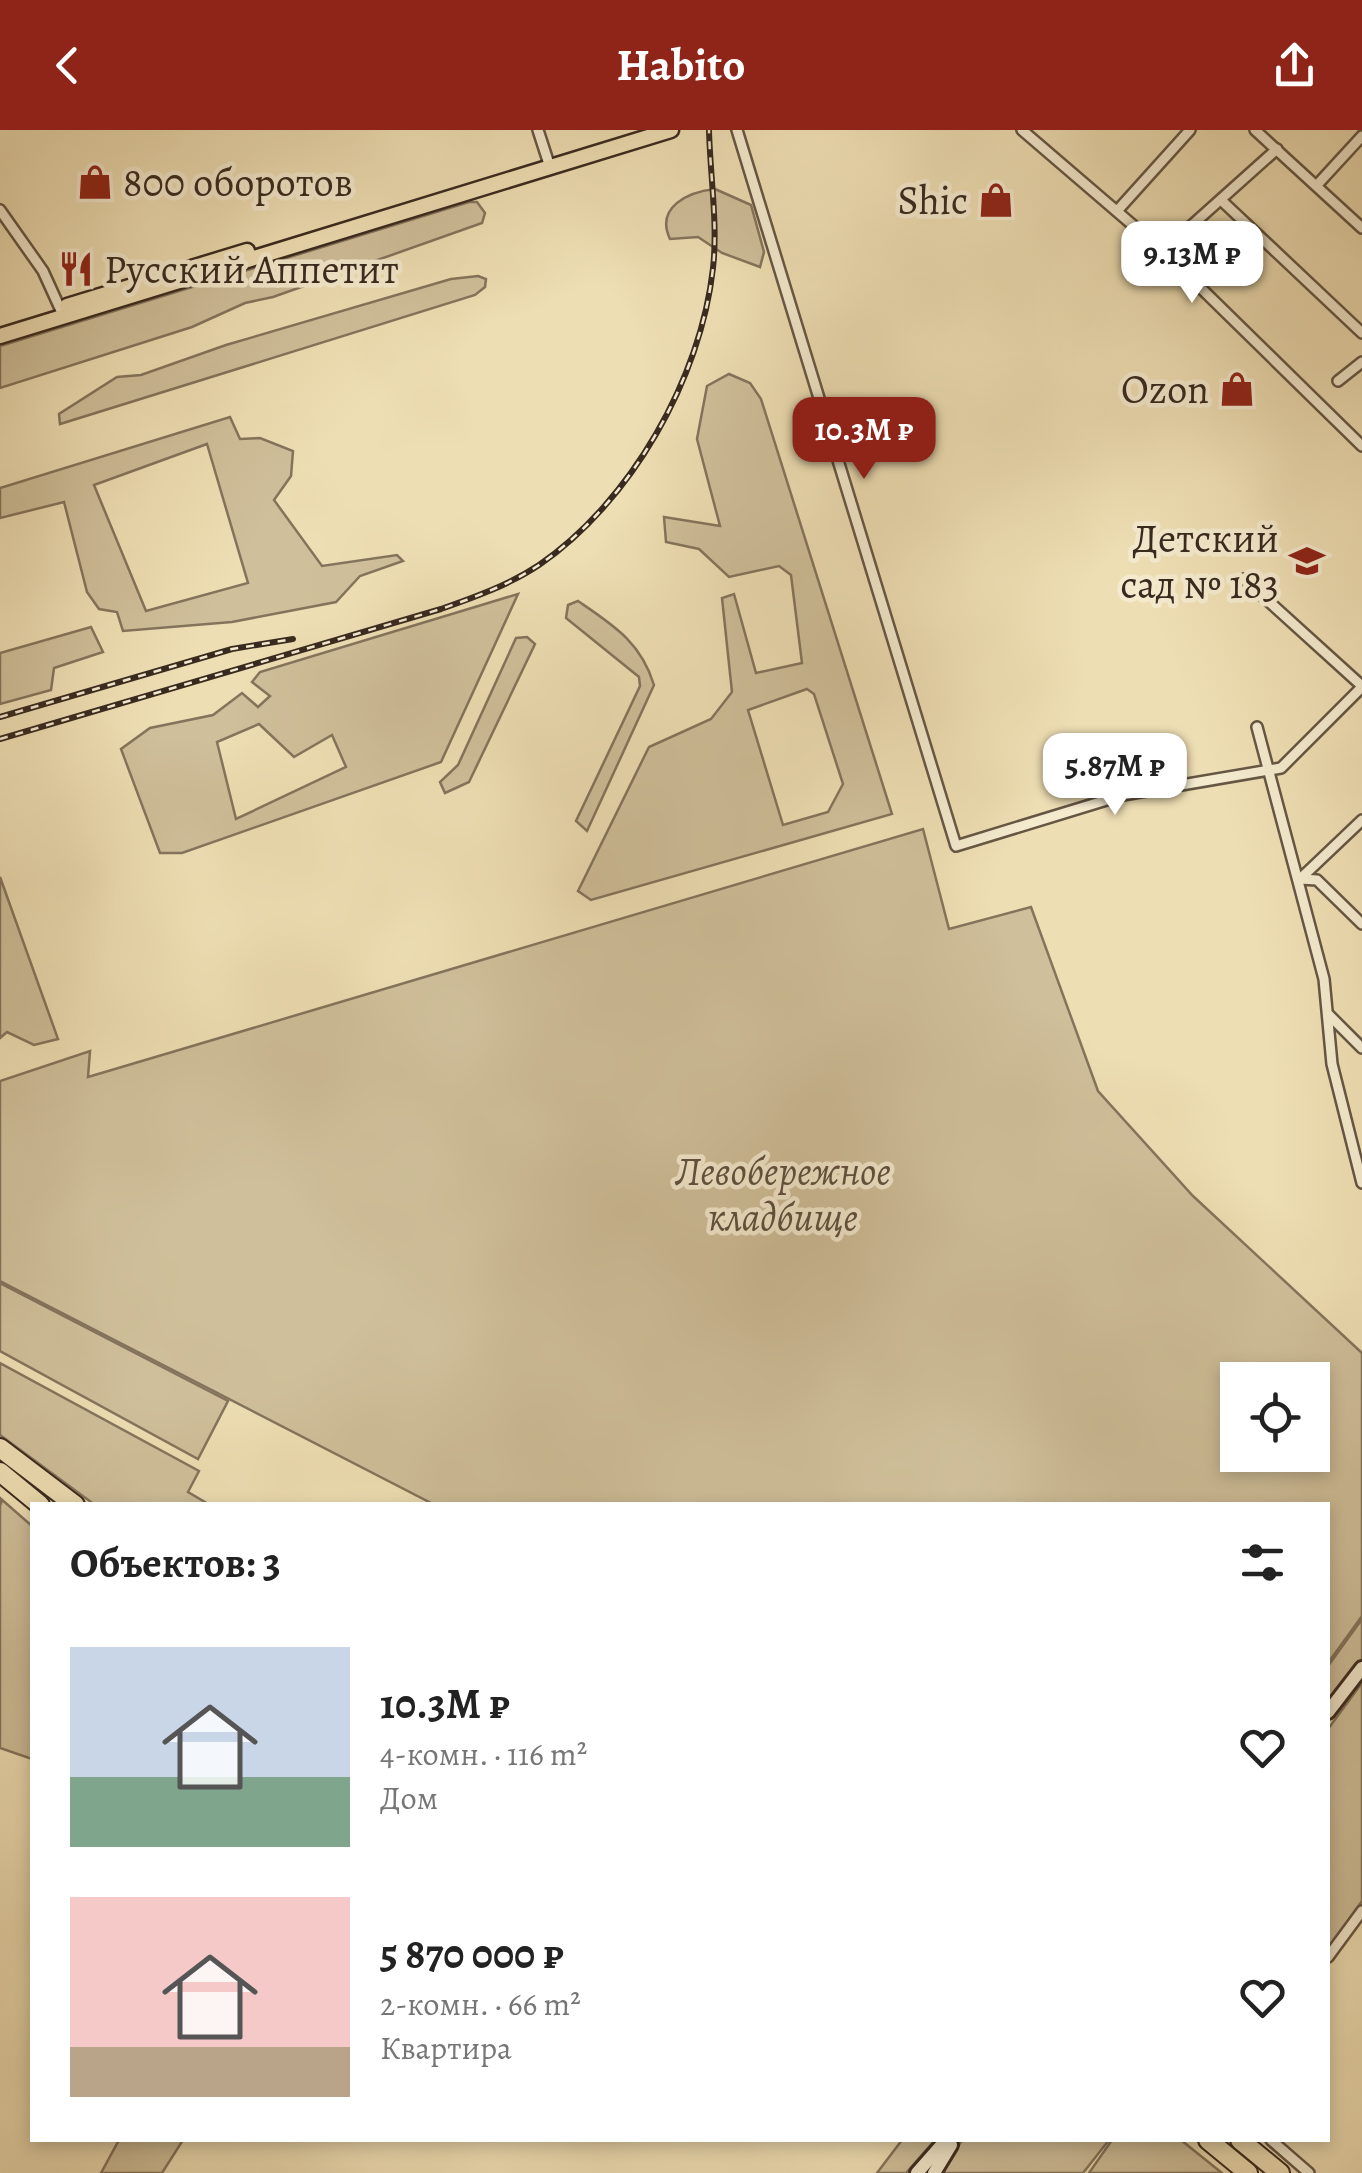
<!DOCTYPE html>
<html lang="ru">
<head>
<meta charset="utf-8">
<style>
	body { margin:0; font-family:Alegreya,serif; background:#f2f2f2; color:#222; height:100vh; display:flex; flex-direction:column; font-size:38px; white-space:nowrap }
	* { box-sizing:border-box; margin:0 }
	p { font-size:32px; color:#767676 }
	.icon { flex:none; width:55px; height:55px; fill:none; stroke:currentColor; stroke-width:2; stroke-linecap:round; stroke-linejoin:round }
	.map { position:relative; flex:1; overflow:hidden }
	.drawer { position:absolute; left:30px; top:1372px; width:1300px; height:640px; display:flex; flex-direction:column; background:#fff; border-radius:0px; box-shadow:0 5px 15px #0003 }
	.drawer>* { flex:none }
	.fabs { position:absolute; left:1220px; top:1232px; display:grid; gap:20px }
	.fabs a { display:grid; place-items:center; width:110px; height:110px; border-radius:0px; background:#fff; box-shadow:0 5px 15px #0003; font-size:50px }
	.price { position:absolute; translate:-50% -85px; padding:0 22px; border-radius:20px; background:#fff; color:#222; font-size:32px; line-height:65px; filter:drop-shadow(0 2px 5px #0008) }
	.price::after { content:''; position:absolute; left:50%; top:60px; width:30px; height:22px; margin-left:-15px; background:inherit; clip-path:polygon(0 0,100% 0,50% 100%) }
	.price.active { background:#8f2418; color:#fff }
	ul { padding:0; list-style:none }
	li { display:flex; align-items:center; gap:30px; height:250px; padding:0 40px }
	li span { display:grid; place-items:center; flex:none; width:280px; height:200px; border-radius:0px; color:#555 }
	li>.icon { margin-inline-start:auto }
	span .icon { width:120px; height:120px; fill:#fffc; stroke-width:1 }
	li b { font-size:42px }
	h2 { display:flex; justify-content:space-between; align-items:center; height:120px; padding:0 40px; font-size:42px }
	header { display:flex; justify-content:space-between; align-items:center; height:130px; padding:0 40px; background:#8f2418; color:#fff; font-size:45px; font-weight:600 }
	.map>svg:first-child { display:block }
	.green { fill:#cfbf9a; stroke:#84745c; stroke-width:2.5; fill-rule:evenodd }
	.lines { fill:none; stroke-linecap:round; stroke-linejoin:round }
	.stream { stroke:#80715a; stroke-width:2.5 }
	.street-casing { stroke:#665744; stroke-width:14 }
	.secondary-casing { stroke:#392a1f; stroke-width:18 }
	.primary-casing { stroke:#392a1f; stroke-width:19 }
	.highway-casing { stroke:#392a1f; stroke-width:22 }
	.street { stroke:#f4eace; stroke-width:9 }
	.secondary { stroke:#f4eace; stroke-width:12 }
	.primary { stroke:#eedeb3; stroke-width:14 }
	.highway { stroke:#eedeb3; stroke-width:18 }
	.rail-casing { stroke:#392a1f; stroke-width:6 }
	.rail { stroke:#f4eace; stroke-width:2.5; stroke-dasharray:8; stroke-linecap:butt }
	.labels { text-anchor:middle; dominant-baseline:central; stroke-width:9; stroke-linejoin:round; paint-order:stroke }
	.poi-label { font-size:40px; fill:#392a1f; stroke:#f4eace; text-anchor:end }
	.park-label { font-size:40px; font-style:italic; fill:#5e4f3e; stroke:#f4eace }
</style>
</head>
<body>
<header><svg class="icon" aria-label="back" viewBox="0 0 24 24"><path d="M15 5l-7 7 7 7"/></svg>Habito<svg class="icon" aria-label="share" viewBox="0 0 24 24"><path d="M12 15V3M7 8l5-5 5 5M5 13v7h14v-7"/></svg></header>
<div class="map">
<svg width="1362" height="2043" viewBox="0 0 1362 2043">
	<rect width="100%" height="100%" fill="#eedeb3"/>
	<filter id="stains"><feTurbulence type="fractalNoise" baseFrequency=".002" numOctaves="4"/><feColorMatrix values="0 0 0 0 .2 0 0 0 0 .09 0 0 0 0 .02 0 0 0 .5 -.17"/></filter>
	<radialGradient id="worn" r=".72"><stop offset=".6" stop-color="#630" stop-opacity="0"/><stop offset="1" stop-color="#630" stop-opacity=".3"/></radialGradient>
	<g class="green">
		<path d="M715,59L751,75L764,122L760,137L722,123L698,107L670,109C655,77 688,62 715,59Z"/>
		<polygon points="469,72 477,72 485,83 482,93 273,167 245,173 192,197 0,258 0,216"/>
		<polygon points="478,146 486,149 485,157 475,165 60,294 59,284 117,247 141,245 226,215 451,149"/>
		<path d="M729,244L750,253L761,269L892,684L591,770L578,761L649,617L711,589L732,562L722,468L734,464L756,543L802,533L791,445L779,436L729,447L699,419L666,412L664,387L720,396L697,309L707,256ZM807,559L814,564L843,654L828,682L783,695L748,580Z"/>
		<path d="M230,287L240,309L260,308L293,321L291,346L274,370L322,436L397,425L403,431L360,446L336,472L232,492L123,501L117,482L99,479L87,462L64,372L0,388V358ZM207,314L248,453L146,481L94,355Z"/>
		<path d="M518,464L441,632L182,723H160L121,619L150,598L213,585L242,563L258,577L270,566L252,552L260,542ZM259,594L294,627L332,605L346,637L236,689L217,612Z"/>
		<path d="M578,471C613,495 641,512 654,555L587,701L576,691L640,556L639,547L566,488L568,475Z"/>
		<polygon points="91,497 103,522 54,538 51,560 0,574 0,523"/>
		<polygon points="527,507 535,514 469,652 445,663 440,652 458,635 516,508"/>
		<path d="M923,699L949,799L1031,777L1098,961L1193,1066L1362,1223V1486L1328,1533V1375H435L0,1151V951L90,921L88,947ZM1238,1250H1312V1325H1238Z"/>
		<polygon points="0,747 58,909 34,915 7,902 0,908"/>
		<polygon points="0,1153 228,1271 198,1329 0,1221"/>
		<polygon points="0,1233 199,1341 188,1362 210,1375 95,1375 0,1305"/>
		<polygon points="0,1368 32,1396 32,1629 0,1618"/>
		<polygon points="1362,1489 1362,1531 1328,1575 1328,1536"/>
		<polygon points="1362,1553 1362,1771 1328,1819 1328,1599"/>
		<polygon points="119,2010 183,2010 162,2043 101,2043"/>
		<polygon points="902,2010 935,2010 906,2043 877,2043"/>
		<polygon points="962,2010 1109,2010 1083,2043 942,2043"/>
		<polygon points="1112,2010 1181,2010 1222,2043 1089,2043"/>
	</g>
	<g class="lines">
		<polyline class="stream" points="0,1375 2,1371"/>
		<defs>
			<g id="street">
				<polyline points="538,0 550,37"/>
				<polyline points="737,0 956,716 1123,665 1281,638 1362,557"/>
				<polyline points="1022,0 1163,121 1362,316"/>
				<polyline points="1255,0 1362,98"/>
				<polyline points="1317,55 1362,6"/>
				<polyline points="1221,70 1362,203"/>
				<polyline points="0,80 43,141 63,185"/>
				<polyline points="1117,81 1190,0"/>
				<polyline points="1163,121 1277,19"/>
				<polyline points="1338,251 1362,232"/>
				<polyline points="1244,449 1362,556"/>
				<polyline points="1257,597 1324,849 1332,934 1362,1053"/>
				<polyline points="1300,749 1362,690"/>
				<polyline points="1300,749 1317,750 1362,794"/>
				<polyline points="1329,885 1362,918"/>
				<polyline points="1328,1827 1362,1781"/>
				<polyline points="1271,2010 1309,2043"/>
			</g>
			<g id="secondary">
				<polyline points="1328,1582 1362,1538"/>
				<polyline points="917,2043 946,2010"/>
				<polyline points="934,2043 951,2015"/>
			</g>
			<g id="primary">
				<polyline points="67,176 247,121"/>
				<polyline points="0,206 671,0"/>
			</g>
			<g id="highway">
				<polyline points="0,1318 75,1375"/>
				<polyline points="0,1342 40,1375"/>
				<polyline points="1208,2010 1248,2043"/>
				<polyline points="1240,2010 1280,2043"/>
			</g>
		</defs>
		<use href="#street" class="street-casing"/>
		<use href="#secondary" class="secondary-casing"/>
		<use href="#primary" class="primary-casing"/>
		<use href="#highway" class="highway-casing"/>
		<use href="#street" class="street"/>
		<use href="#secondary" class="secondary"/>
		<use href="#primary" class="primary"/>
		<use href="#highway" class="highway"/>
		<defs>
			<g id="rail">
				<polyline points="0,587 232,519 293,509"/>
				<path d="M0,609L441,479C475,467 509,455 539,435C631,372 701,248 713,138C718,94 710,44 709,0"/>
			</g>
		</defs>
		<use href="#rail" class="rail-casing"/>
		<use href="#rail" class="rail"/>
	</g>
	<defs>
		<symbol id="shop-bare" viewBox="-9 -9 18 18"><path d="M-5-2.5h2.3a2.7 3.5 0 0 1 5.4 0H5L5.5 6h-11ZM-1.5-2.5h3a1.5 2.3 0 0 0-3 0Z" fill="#8f2418" stroke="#f4eace" stroke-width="2.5" paint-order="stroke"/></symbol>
		<symbol id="restaurant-bare" viewBox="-9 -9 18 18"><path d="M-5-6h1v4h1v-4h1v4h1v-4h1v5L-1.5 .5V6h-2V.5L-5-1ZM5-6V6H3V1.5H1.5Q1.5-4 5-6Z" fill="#8f2418" stroke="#f4eace" stroke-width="2.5" paint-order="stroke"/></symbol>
		<symbol id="school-bare" viewBox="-9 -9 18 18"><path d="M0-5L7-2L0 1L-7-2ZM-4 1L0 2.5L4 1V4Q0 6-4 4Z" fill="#8f2418" stroke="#f4eace" stroke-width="2.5" paint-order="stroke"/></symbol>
	</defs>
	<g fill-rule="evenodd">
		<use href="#shop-bare" x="70" y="27" width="50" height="50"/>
		<use href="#shop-bare" x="971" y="45" width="50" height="50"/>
		<use href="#restaurant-bare" x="51" y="114" width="50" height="50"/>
		<use href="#shop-bare" x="1212" y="234" width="50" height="50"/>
		<use href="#school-bare" x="1282" y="406" width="50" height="50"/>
	</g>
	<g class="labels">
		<g class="poi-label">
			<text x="123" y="52" text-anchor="start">800 оборотов</text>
			<text x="968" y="70">Shic</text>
			<text x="104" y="139" text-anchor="start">Русский Аппетит</text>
			<text x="1209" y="259">Ozon</text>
			<text x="1279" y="408">Детский<tspan x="1279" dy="46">сад № 183</tspan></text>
		</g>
		<g class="park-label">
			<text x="783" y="1041">Левобережное<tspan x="783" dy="46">кладбище</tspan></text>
		</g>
	</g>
	<rect width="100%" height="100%" filter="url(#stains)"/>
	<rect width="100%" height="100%" fill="url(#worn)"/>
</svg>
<div class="fabs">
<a><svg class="icon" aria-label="locate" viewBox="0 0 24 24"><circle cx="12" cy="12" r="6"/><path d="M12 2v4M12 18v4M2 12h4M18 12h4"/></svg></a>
</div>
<b class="price" style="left:1192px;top:176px">9.13M ₽</b>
<b class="price active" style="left:864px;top:352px">10.3M ₽</b>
<b class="price" style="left:1115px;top:688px">5.87M ₽</b>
<section class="drawer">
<h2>Объектов: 3<svg class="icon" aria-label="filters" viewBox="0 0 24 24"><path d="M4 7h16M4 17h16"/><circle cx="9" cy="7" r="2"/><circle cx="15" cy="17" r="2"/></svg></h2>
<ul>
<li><span style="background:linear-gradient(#c9d6e8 65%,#7fa58c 0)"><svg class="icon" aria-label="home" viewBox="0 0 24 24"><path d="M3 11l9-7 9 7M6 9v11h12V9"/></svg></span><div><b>10.3M ₽</b><p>4-комн. · 116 m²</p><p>Дом</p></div><svg class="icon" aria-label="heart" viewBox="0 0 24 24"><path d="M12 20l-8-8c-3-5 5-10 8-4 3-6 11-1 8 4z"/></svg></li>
<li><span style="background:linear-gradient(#f6c9c9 75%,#b9a48a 0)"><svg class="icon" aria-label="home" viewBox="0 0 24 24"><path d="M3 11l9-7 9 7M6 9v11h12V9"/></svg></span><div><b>5 870 000 ₽</b><p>2-комн. · 66 m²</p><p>Квартира</p></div><svg class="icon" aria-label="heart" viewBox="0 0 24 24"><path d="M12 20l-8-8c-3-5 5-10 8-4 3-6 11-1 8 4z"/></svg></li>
</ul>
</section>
</div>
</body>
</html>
